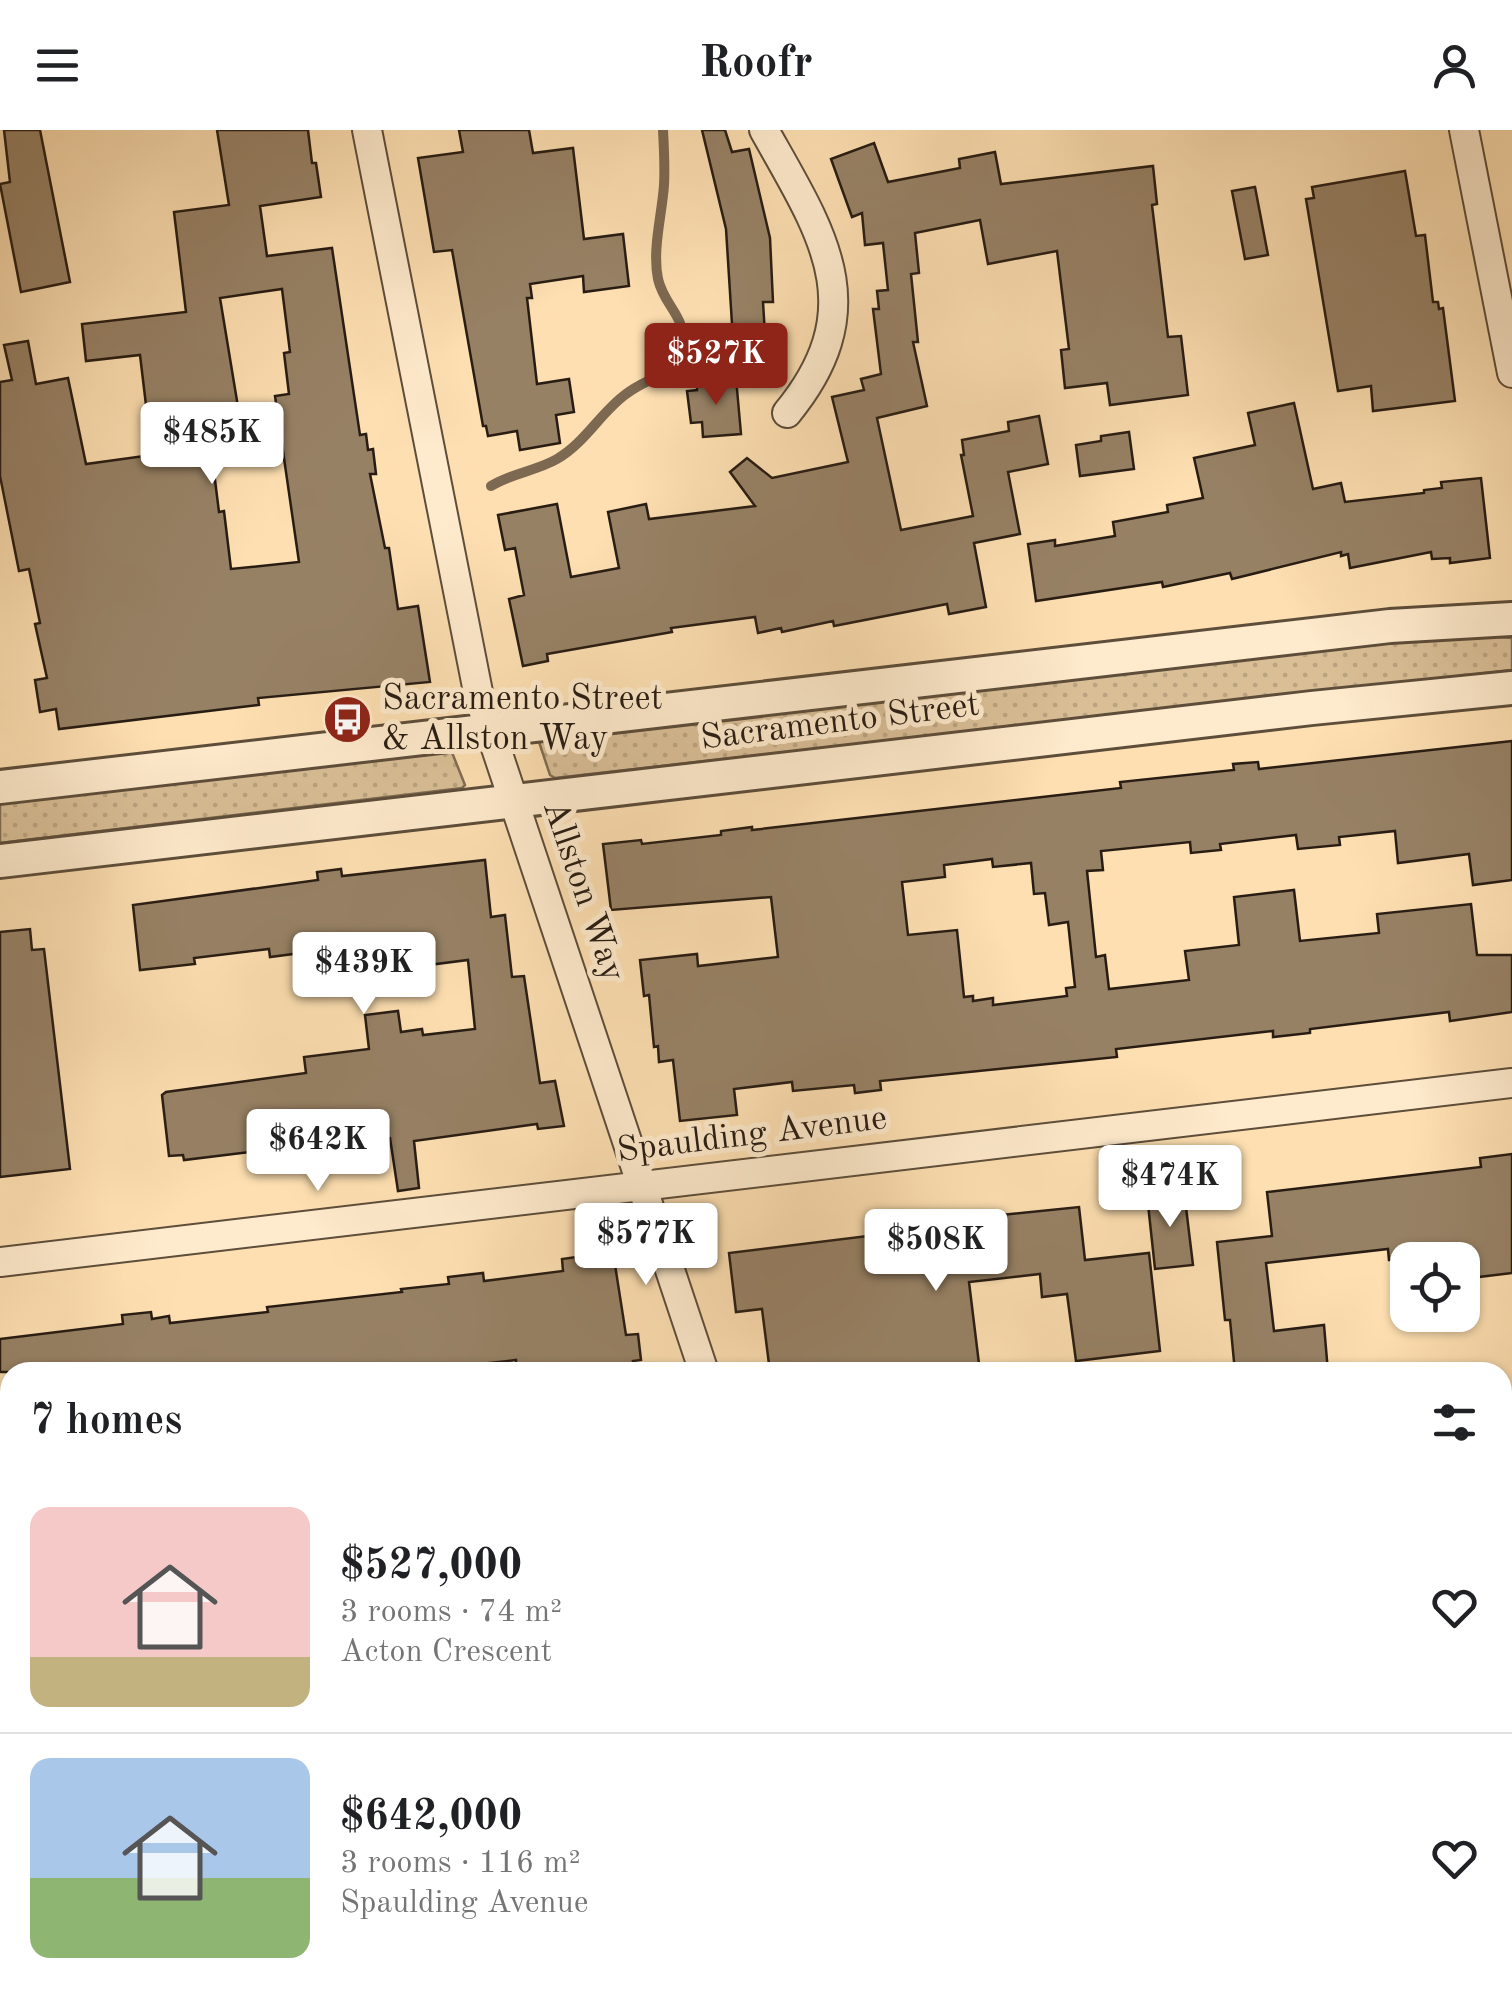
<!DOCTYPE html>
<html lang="en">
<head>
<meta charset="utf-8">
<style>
	body { margin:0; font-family:"Old Standard TT",serif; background:#f6f6f6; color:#202124; height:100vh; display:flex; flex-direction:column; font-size:38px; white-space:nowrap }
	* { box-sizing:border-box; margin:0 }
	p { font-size:32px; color:#757577 }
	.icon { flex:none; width:55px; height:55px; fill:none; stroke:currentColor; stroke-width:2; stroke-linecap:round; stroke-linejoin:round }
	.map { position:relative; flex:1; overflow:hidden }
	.details { position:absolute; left:0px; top:1232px; width:1512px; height:642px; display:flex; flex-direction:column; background:#fff; border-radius:30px 30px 0 0; box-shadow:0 2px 8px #0004 }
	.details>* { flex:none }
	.tools { position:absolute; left:1390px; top:1112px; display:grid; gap:20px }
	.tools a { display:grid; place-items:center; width:90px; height:90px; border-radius:20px; background:#fff; box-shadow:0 2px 8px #0004; font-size:50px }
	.price { position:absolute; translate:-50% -85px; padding:0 22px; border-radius:10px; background:#fff; color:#222; font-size:32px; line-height:65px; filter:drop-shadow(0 2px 5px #0008) }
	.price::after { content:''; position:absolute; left:50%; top:60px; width:30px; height:22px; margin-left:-15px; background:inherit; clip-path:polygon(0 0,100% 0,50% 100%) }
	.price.selected { background:#8f2418; color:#fff }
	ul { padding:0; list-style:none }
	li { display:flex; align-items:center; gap:30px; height:250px; padding:0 30px }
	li+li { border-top:2px solid #e0e0e0 }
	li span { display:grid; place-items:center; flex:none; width:280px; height:200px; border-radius:20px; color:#555 }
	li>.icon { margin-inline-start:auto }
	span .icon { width:120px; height:120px; fill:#fffc; stroke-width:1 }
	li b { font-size:42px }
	h2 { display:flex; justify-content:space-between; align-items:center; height:120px; padding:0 30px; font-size:42px }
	header { display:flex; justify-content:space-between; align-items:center; height:130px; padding:0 30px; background:#fff; font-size:45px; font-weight:600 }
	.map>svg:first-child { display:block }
	.green { fill:url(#green-dots); stroke:#806d54; stroke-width:2.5 }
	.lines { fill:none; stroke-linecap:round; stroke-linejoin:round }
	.stream { stroke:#7d6951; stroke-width:10 }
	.building { fill:#978165; stroke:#281c13; stroke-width:2.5; fill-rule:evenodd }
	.minor-casing { stroke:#5d4d3a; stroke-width:32 }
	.tertiary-casing { stroke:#5d4d3a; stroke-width:38 }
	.minor { stroke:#feeacc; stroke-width:28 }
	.tertiary { stroke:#feeacc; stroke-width:32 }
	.labels { text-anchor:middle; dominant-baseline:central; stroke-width:10; stroke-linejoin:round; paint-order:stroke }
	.poi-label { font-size:35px; fill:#281c13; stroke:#feeacc; text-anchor:start }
	.street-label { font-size:35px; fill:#281c13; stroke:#feeacc }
</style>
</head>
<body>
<header><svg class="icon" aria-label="menu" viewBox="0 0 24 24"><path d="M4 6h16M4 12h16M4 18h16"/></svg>Roofr<svg class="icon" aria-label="person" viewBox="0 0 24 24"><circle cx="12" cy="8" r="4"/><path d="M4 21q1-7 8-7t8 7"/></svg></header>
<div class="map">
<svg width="1512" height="1873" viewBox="0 0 1512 1873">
	<defs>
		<pattern id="green-dots" width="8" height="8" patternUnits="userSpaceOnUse" patternTransform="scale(2.5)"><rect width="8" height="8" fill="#d9be96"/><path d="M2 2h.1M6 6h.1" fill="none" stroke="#baa380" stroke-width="1.8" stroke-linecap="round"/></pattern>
	</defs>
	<rect width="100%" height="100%" fill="#fddfb1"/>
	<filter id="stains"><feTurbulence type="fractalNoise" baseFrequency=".002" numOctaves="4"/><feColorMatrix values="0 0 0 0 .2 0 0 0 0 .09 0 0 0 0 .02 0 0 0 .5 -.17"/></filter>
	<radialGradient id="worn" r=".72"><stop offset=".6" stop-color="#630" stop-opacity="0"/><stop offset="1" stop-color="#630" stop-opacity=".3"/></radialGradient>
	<g class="green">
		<polygon points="1486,506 1512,508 1512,540 555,648 550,645 539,612 540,609 1319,516"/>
		<polygon points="451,620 465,655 462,658 0,713 0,671"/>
	</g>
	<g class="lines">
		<path class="stream" d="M491,356C512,343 536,341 557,329C586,312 600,283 626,264C648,247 666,249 682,221C688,185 665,179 658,149C652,119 662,85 664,55C665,37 664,18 663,0"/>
	</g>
	<g class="building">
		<polygon points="4,0 40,0 70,152 21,162 0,54 10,52"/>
		<path d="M217,0H308L312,33H316L321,67L260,76L267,126L332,118L360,305L366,304L368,320L373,319L376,344H370L385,418H389L398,479L418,476L430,552L258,568L259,575L59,599L56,579L40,582L35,550L47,548L35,494L40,493L29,439L19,441L0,346V252L12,250L4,215L28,211L36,254L68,248L86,334L152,325L140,225L86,231L82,194L186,182L174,82L229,75ZM282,159L290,222L284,223L289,264L275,266L299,432L231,439L224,381L219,382L208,294L240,289L220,168Z"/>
		<polygon points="459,0 529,0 533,23 573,18 584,109 623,104 629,156 584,162 583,146 530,154 532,168 527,168 537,254 569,249 574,282 556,285 560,313 520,320 517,301 488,306 486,296 483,296 452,120 434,122 418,28 463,22"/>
		<polygon points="702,0 725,0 732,22 749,19 770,108 773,172 763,172 767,237 728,239 725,195 732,194 726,99"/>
		<polygon points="874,13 888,52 960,38 959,29 995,22 1001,54 1153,36 1157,74 1152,75 1168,207 1181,206 1188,265 1110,275 1107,253 1065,258 1061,220 1069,219 1057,121 988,134 980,90 915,103 919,143 911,144 918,212 913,212 927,276 877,288 901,400 973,386 961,325 964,325 962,310 1009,301 1008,292 1039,286 1048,334 1008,342 1020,404 974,413 986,477 949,484 947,474 834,496 833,491 782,502 781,498 758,503 755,487 671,498 672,502 547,524 548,531 523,536 509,469 524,465 515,418 505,420 498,385 557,374 571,447 619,438 608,382 646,374 649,389 755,376 730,342 747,328 772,348 848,332 832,267 864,260 861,249 881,244 873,179 879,179 877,161 888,160 883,113 865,115 862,83 852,87 831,29"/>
		<polygon points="1405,41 1416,106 1425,105 1433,172 1438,172 1439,179 1443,178 1455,271 1373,281 1371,256 1338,261 1306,69 1314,68 1312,57"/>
		<polygon points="1255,57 1268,125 1245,129 1232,61"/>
		<polygon points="736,248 741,304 703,307 702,292 691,293 687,261 697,260 697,253"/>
		<polygon points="1294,273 1313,359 1341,353 1345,372 1424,363 1424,360 1442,358 1441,352 1481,348 1490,428 1450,433 1450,428 1432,429 1431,422 1350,438 1348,424 1341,426 1341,422 1232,449 1230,443 1163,457 1162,452 1036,471 1028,414 1055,410 1055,416 1115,406 1113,392 1168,382 1167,375 1203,368 1194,328 1255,315 1248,283"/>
		<polygon points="1129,302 1134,339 1080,346 1076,315 1101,311 1101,306"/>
		<path d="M1512,611V750L1473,755L1469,724L1398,733L1395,701L1339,707L1340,715L1298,719L1296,705L1220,714L1221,720L1191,723L1190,712L1101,721L1103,740L1087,741L1096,827L1105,825L1109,859L1189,850L1185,821L1239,815L1234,767L1294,760L1300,811L1379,803L1377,784L1471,774L1477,825H1512V882L1450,891L1449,882L1310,899V903L1273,907V901L1116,919L1117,927L880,951L881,960L855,963L854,955L793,961L792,952L734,959L737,985L680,991L673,930L659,932L658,916L654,917L649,865L644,866L640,830L697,824L698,836L778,827L771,767L611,780L603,714L641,710L642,714L721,705V701L752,697V700L1121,658L1120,652L1234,640L1233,634L1258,632L1259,639ZM992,729L993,737L1031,733L1034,764L1045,763L1049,795L1068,792L1075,857L1066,858L1067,866L993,875V868L973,871V866L964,867L957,800L908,805L902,752L945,747L944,735Z"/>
		<polygon points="485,730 491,787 505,785 512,847 524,846 540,953 555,951 564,996 538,999 537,994 414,1011 419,1058 398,1061 390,1008 379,1009 379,1006 184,1030 183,1025 169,1026 162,965 166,962 306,943 304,927 369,919 365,885 398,881 401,902 422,899 423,905 475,899 468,830 405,838 403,821 325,828 324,820 270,827 269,819 194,828 195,834 140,840 133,775 318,750 317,742 341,739 342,746"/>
		<polygon points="30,799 32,820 44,819 70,1039 0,1047 0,802"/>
		<polygon points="1512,1024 1512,1143 1462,1149 1462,1130 1389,1130 1388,1119 1266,1133 1274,1201 1324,1195 1328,1242 1235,1242 1230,1190 1225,1190 1217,1112 1272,1106 1267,1062 1481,1037 1480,1028"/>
		<polygon points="1184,1061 1193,1135 1155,1139 1147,1065"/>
		<polygon points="1079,1077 1085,1130 1149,1123 1160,1221 1076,1231 1067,1164 1042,1167 1040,1144 969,1152 980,1242 770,1242 762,1179 736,1182 729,1123 925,1099 924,1093"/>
		<polygon points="613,1122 626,1205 638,1204 641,1230 633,1231 635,1240 582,1242 581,1236 517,1242 516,1230 444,1238 445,1242 0,1242 0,1209 123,1194 122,1185 151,1182 152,1189 169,1186 170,1193 268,1182 267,1177 402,1162 401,1159 449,1154 448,1147 483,1143 484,1151 563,1141 562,1129"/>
	</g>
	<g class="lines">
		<defs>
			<g id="minor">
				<polyline points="367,0 479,567 704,1242"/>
				<path d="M764,0C822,103 874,177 787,283"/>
				<polyline points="1464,0 1512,243"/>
				<polyline points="0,1132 1512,953"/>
				<polyline points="1502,1445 1512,1444"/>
				<polyline points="0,1622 10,1621"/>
				<polyline points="875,1865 876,1873"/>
			</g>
			<g id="tertiary">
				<polyline points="0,657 1390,496 1512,489"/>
				<polyline points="0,731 1312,578 1512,558"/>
			</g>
		</defs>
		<use href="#minor" class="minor-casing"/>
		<use href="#tertiary" class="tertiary-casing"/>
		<use href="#minor" class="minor"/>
		<use href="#tertiary" class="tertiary"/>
	</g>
	<defs>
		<symbol id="bus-disc" viewBox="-11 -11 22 22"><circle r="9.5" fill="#8f2418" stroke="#feeacc"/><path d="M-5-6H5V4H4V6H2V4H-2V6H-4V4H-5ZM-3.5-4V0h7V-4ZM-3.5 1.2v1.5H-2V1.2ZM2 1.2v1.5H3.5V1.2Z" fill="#fff"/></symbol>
	</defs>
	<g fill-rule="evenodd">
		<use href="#bus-disc" x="320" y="562" width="55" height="55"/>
	</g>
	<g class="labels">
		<g class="poi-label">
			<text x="382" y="569">Sacramento Street<tspan x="382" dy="40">&amp; Allston Way</tspan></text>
		</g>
		<g class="street-label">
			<text transform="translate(840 592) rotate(-7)">Sacramento Street</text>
			<text transform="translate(583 761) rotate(71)">Allston Way</text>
			<text transform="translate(752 1005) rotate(-7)">Spaulding Avenue</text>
		</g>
	</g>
	<rect width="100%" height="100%" filter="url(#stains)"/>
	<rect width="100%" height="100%" fill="url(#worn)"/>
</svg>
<div class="tools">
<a><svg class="icon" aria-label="locate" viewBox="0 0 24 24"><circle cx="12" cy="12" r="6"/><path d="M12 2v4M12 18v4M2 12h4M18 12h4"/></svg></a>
</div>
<b class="price selected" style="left:716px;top:278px">$527K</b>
<b class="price" style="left:212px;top:357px">$485K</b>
<b class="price" style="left:364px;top:887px">$439K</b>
<b class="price" style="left:318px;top:1064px">$642K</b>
<b class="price" style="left:1170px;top:1100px">$474K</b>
<b class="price" style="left:646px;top:1158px">$577K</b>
<b class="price" style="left:936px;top:1164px">$508K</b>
<section class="details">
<h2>7 homes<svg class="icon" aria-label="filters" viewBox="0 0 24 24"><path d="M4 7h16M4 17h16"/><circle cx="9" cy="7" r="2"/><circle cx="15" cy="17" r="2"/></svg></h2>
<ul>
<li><span style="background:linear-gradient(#f6c9c9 75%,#c2b280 0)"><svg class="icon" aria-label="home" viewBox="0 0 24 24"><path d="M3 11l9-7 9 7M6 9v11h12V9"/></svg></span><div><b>$527,000</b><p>3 rooms · 74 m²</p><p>Acton Crescent</p></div><svg class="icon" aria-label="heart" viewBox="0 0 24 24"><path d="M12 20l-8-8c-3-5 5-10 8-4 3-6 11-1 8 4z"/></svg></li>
<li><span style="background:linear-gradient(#a9c7e8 60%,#8fb573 0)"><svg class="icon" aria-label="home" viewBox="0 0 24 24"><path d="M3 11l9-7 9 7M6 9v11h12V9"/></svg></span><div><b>$642,000</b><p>3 rooms · 116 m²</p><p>Spaulding Avenue</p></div><svg class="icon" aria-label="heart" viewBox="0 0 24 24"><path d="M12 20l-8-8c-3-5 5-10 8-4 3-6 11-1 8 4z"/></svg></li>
</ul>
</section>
</div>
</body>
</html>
